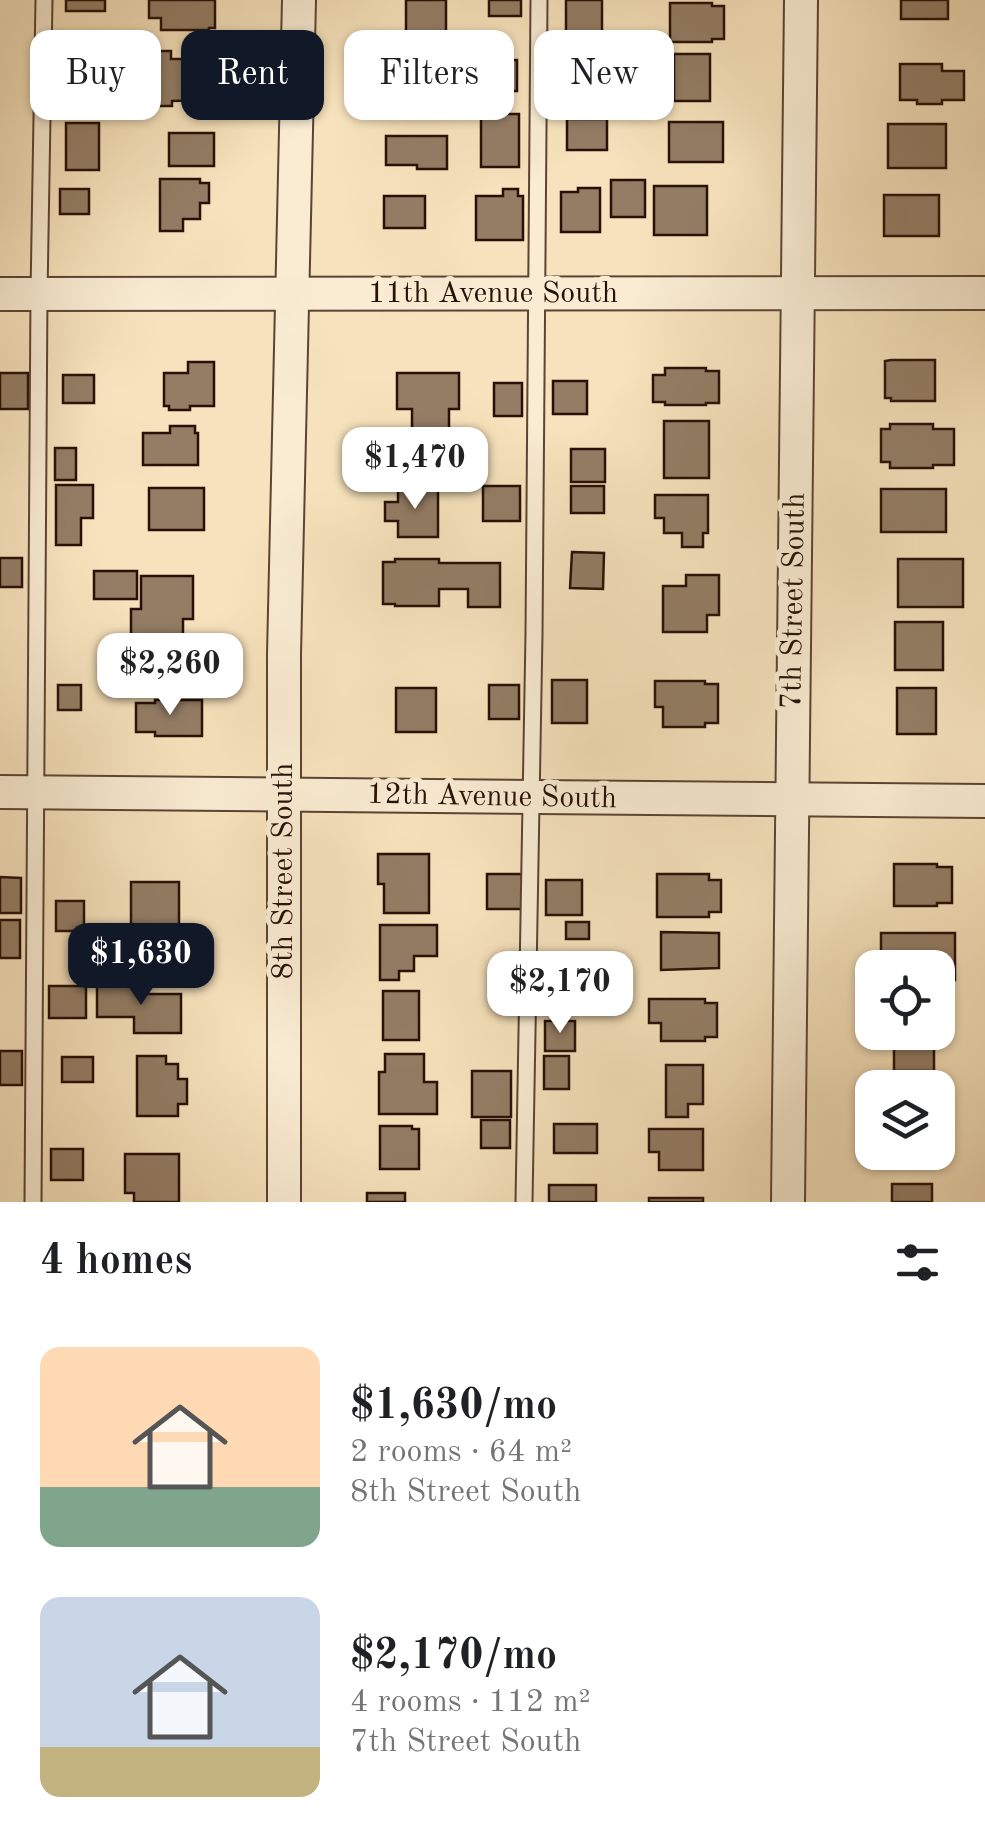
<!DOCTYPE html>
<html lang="en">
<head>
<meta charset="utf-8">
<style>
	body { margin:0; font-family:"Old Standard TT",serif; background:#f2f2f2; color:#202124; height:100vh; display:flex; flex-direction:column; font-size:38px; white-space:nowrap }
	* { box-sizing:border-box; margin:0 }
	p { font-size:32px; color:#757577 }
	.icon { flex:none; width:55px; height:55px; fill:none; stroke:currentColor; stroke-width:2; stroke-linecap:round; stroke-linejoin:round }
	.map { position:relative; height:1202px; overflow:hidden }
	.panel { display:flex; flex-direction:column; background:#fff; flex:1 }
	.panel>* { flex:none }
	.banner { position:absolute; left:30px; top:30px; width:925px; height:90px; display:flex; gap:20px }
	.controls { position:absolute; left:855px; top:950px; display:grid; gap:20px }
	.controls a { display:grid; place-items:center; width:100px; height:100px; border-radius:20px; background:#fff; box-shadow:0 2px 8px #0004; font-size:50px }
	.price { position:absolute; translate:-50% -85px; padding:0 22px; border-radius:20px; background:#fff; color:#222; font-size:32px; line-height:65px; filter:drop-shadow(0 2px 5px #0008) }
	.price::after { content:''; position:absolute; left:50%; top:60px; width:30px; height:22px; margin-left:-15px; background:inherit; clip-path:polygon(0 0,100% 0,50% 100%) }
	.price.selected { background:#111827; color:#fff }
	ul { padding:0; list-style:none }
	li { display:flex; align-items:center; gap:30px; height:250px; padding:0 40px }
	li span { display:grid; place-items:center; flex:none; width:280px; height:200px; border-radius:20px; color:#555 }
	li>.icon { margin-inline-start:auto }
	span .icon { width:120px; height:120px; fill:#fffc; stroke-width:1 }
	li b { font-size:42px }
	h2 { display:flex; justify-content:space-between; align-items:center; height:120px; padding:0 40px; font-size:42px }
	.tag { padding:0 35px; border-radius:20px; background:#fff; box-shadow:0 2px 8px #0004; font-size:35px; line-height:90px }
	.tag.selected { background:#111827; color:#fff }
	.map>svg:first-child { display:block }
	.building { fill:#937d65; stroke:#271007; stroke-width:2.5 }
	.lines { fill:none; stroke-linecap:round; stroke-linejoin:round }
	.lane-casing { stroke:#5b4434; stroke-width:19 }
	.street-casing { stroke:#5b4434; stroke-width:36 }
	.lane { stroke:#f9ecd3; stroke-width:15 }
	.street { stroke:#f9ecd3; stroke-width:32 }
	.labels { text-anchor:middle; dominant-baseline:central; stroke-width:10; stroke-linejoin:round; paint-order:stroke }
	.street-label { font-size:30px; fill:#271007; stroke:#f9ecd3 }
</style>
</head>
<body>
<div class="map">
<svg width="985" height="1202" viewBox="0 0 985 1202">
	<rect width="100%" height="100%" fill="#f6e2bc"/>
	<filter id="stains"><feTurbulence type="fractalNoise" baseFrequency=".002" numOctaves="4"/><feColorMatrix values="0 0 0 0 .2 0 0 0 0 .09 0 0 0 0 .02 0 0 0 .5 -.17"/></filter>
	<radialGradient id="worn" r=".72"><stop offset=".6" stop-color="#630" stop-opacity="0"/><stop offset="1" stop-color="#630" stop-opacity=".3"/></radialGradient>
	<g class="building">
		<rect x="66" y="0" width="39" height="11"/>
		<polygon points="149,0 215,0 215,28 209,28 209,30 161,30 161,18 149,18"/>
		<polygon points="406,0 446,0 446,32 442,32 442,45 410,45 410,32 406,32"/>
		<rect x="489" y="0" width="32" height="16"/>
		<rect x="566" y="0" width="36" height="35"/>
		<rect x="901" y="0" width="47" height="19"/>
		<polygon points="670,3 712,3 712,6 724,6 724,39 712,39 712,42 670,42"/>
		<polygon points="89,51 171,51 171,59 195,59 195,68 210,68 210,100 172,101 172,106 133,106 133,74 89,74"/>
		<rect x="674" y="54" width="36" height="47"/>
		<rect x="486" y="60" width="31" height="31"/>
		<polygon points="900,64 942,64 942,71 964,71 964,100 942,100 942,104 917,104 917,100 900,100"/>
		<rect x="481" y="114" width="38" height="53"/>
		<rect x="567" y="119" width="40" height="31"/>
		<rect x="669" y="122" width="54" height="40"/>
		<rect x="66" y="123" width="33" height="47"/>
		<rect x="888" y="124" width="58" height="44"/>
		<rect x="169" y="133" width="45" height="33"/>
		<polygon points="386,136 447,136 447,169 417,169 417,165 386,165"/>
		<polygon points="160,179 200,179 200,183 209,183 209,203 200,203 200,219 183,219 183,231 160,231"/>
		<rect x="611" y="180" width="34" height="37"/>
		<rect x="654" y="186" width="53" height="49"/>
		<polygon points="578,188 600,188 600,232 561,232 561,192 578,192"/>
		<rect x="60" y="189" width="29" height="25"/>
		<polygon points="503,189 518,189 518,196 523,196 523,240 476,240 476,196 503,196"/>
		<rect x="884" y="195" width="55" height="41"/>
		<rect x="384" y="196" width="41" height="32"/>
		<polygon points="891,360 935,360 935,401 891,401 891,398 885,398 885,361"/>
		<polygon points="188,362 214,362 214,406 190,406 190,410 169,410 169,406 164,406 164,373 188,373"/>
		<polygon points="665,368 706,368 706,371 719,371 719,403 706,403 706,405 665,405 665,402 653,402 653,375 665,375"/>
		<rect x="0" y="373" width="28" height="36"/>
		<polygon points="397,373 459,373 459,409 449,409 449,440 412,440 412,409 397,409"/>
		<rect x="63" y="375" width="31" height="28"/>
		<rect x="553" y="381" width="34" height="33"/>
		<rect x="494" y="383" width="28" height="33"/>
		<rect x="664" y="421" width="45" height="57"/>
		<polygon points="890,424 933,424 933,429 954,429 954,465 933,465 933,468 890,468 890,462 881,462 881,429 890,429"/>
		<polygon points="170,426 195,426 195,433 198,433 198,465 143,465 143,433 170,433"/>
		<rect x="55" y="448" width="21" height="32"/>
		<rect x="571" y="449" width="34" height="33"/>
		<polygon points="56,485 93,485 93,518 81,518 81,545 56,545"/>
		<rect x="483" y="486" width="37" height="35"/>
		<rect x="571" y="486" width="33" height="27"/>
		<polygon points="398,487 438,487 438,537 398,537 398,521 385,521 385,502 398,502"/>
		<rect x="149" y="488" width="55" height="42"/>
		<rect x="881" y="489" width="65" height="43"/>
		<polygon points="655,495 708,495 708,533 703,533 703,547 682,547 682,533 664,533 664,518 655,518"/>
		<polygon points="572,552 604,553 603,589 570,588"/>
		<rect x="0" y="558" width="22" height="29"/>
		<polygon points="395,559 439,559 439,563 500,563 500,607 468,607 468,589 439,589 439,606 395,606 395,604 383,604 383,562 395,562"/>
		<rect x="898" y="559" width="65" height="48"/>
		<rect x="94" y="571" width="43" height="28"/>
		<polygon points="686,575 719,575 719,615 707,615 707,632 663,632 663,586 686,586"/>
		<polygon points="141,576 193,576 193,619 183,619 183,649 131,649 131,609 141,609"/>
		<rect x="895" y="622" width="48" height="48"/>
		<rect x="552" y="680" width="35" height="43"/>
		<polygon points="655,681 705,681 705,684 718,684 718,723 705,723 705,727 663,727 663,707 655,707"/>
		<rect x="58" y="685" width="23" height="25"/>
		<rect x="489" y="685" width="30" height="34"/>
		<rect x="396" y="688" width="40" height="44"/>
		<rect x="897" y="688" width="39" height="46"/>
		<polygon points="155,700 202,700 202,736 155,736 155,732 136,732 136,703 155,703"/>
		<polygon points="378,854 429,854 429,913 384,913 384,884 378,884"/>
		<polygon points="894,864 937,864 937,867 952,867 952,903 937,903 937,906 894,906"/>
		<rect x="487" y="874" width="35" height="35"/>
		<polygon points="657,874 709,874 709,880 721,880 721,912 709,912 709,917 657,917"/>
		<polygon points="0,877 21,878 21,913 0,913"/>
		<rect x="546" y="880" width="36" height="35"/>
		<rect x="131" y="882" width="48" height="51"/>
		<rect x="56" y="901" width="28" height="30"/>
		<rect x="0" y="920" width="20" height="38"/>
		<rect x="566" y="922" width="23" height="17"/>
		<polygon points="380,925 437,925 437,956 414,956 414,971 399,971 399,980 380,980"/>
		<polygon points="661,932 719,933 719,968 661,970"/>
		<polygon points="881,933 955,933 955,980 951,980 951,989 938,989 938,968 881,968"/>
		<rect x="558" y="956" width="25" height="31"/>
		<polygon points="97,984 136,984 136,994 181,994 181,1033 134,1033 134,1017 97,1017"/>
		<rect x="49" y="986" width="37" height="32"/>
		<rect x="383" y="991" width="36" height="49"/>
		<polygon points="649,999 705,999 705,1003 717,1003 717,1037 705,1037 705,1041 661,1041 661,1023 649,1023"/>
		<rect x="545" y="1021" width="30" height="30"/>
		<rect x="894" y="1032" width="40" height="39"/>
		<rect x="0" y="1051" width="22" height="34"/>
		<polygon points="385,1054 424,1054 424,1082 437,1082 437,1114 379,1114 379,1072 385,1072"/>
		<polygon points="137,1056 166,1056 166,1064 178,1064 178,1079 187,1079 187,1104 178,1104 178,1116 137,1116"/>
		<rect x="544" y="1056" width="25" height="33"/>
		<rect x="62" y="1057" width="31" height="25"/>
		<polygon points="666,1065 703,1065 703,1104 688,1104 688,1117 666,1117"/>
		<rect x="472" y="1071" width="39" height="46"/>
		<rect x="481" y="1120" width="29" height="28"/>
		<rect x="554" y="1124" width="43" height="29"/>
		<polygon points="380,1126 412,1126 412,1129 419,1129 419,1169 380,1169"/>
		<polygon points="649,1129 703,1129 703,1170 659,1170 659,1152 649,1152"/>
		<rect x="51" y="1149" width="32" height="31"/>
		<polygon points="125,1154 179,1154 179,1202 134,1202 134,1193 125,1193"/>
		<rect x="892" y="1184" width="40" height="18"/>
		<rect x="549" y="1185" width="47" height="17"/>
		<rect x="367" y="1193" width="38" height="9"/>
		<rect x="649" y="1198" width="54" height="4"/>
	</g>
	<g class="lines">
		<defs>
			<g id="lane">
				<polyline points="33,1202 39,294 44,0"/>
				<polyline points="524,1202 534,634 539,0"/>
			</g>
			<g id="street">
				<polyline points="0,294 985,293"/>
				<polyline points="0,792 985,801"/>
				<polyline points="284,1202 284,654 299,0"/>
				<polyline points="788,1202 801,0"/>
			</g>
		</defs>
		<use href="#lane" class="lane-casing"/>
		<use href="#street" class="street-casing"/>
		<use href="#lane" class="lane"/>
		<use href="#street" class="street"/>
	</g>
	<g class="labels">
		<g class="street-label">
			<text x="493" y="294">11th Avenue South</text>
			<text transform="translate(794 601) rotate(-89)">7th Street South</text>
			<text transform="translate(492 797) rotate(1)">12th Avenue South</text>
			<text transform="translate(284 871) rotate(-90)">8th Street South</text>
		</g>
	</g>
	<rect width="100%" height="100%" filter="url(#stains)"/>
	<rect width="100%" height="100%" fill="url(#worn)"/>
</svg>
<div class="controls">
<a><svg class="icon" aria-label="locate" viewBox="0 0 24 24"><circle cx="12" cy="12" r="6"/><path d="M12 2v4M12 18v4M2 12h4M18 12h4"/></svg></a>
<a><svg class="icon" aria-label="layers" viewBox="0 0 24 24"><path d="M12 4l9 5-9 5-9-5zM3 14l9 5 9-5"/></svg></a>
</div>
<b class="price" style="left:415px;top:512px">$1,470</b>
<b class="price" style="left:170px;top:718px">$2,260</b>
<b class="price selected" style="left:141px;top:1008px">$1,630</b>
<b class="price" style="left:560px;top:1036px">$2,170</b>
<div class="banner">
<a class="tag">Buy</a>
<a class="tag selected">Rent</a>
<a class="tag">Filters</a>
<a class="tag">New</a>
</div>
</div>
<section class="panel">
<h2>4 homes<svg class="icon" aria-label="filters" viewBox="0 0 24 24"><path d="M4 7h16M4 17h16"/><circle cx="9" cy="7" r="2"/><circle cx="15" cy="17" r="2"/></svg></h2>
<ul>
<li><span style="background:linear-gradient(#ffd9b3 70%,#7fa58c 0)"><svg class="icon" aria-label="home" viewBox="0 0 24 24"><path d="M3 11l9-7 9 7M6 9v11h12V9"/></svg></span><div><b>$1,630/mo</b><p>2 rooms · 64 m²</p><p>8th Street South</p></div></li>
<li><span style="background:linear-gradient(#c9d6e8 75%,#c2b280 0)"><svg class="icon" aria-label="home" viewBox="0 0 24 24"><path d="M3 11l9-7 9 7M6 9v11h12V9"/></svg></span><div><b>$2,170/mo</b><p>4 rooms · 112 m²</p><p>7th Street South</p></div></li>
</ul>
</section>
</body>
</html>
